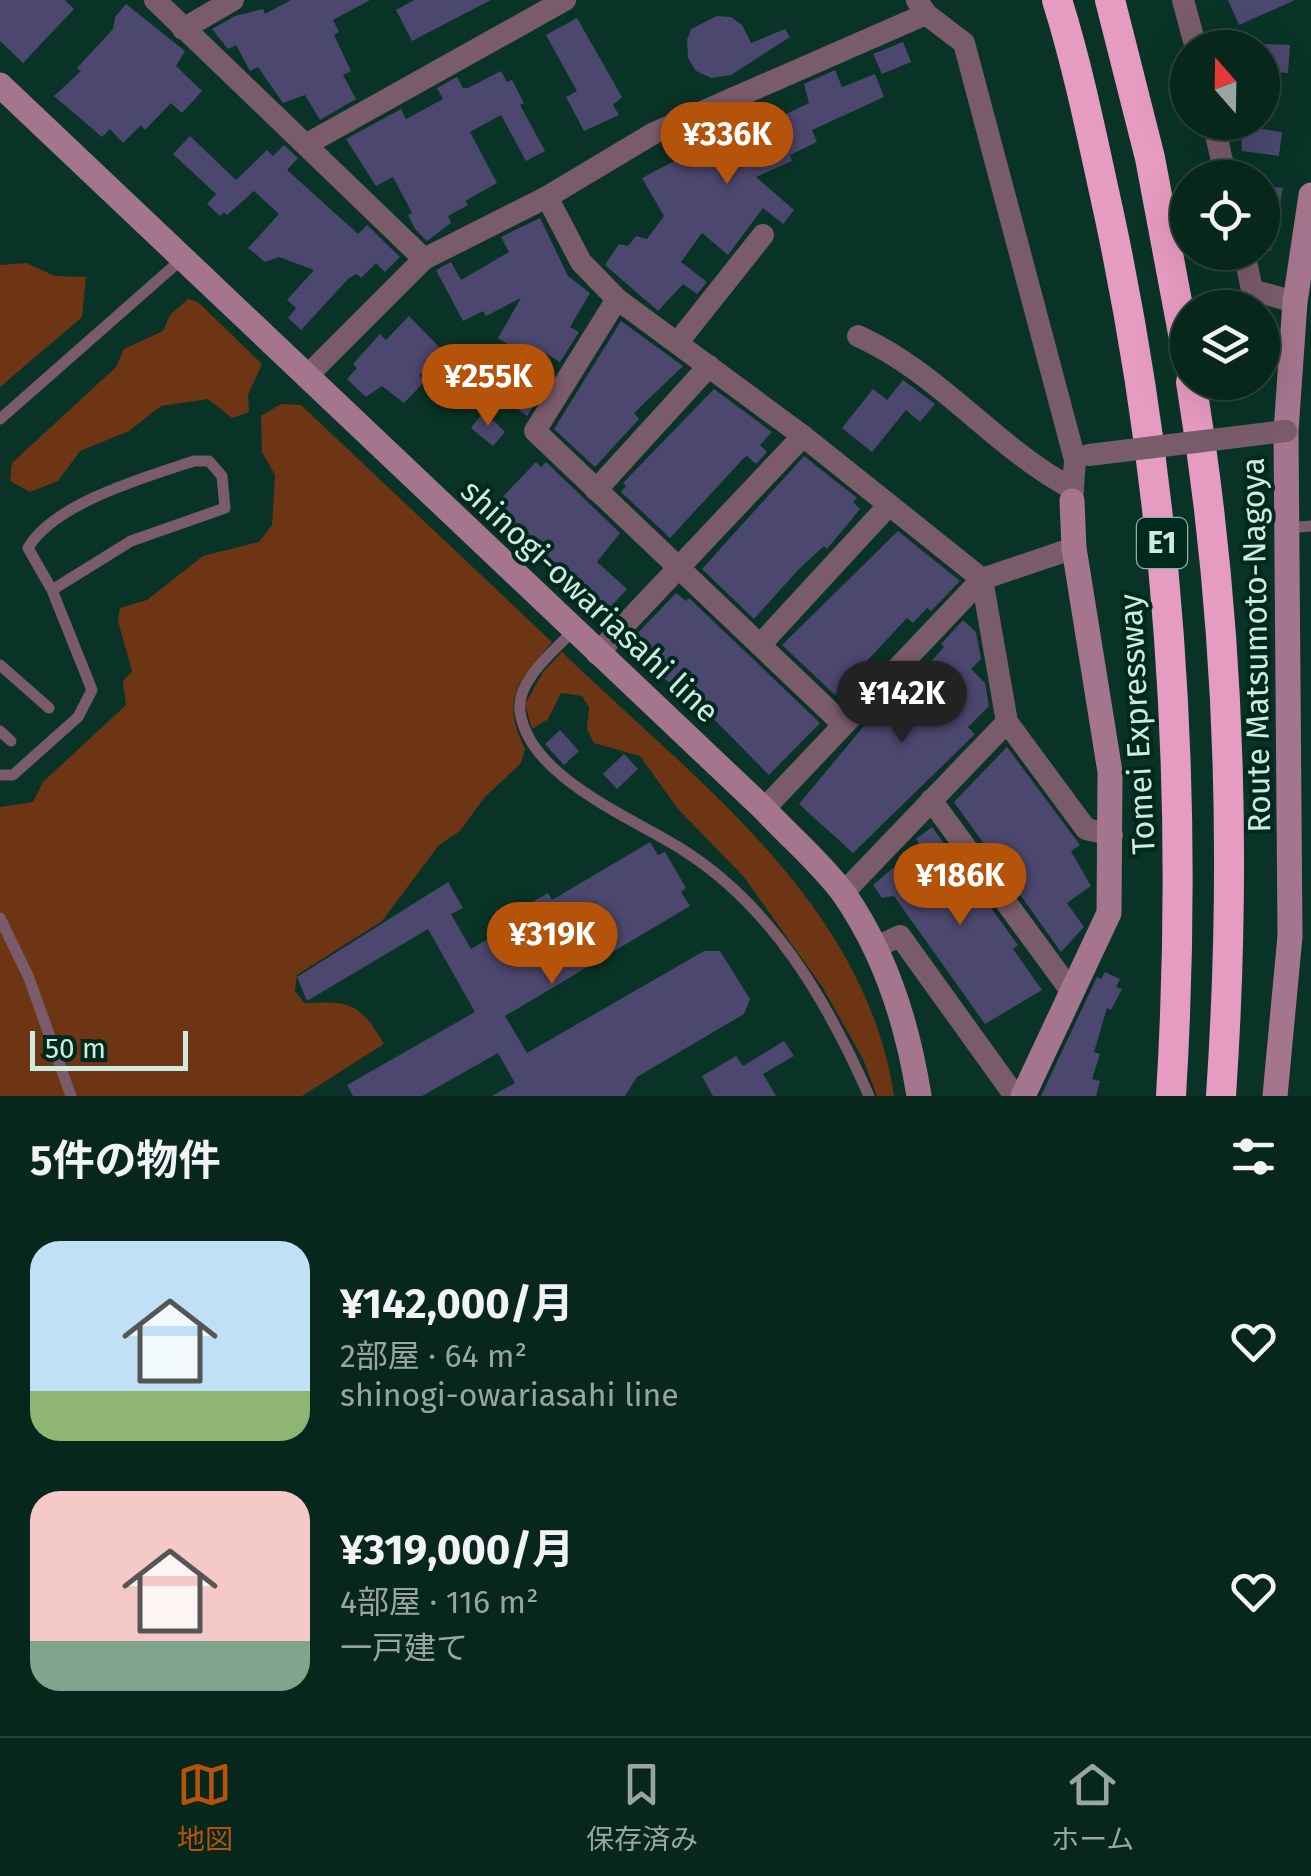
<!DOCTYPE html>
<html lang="ja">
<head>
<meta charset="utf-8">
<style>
	body { margin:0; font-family:"Fira Sans","Noto Sans JP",sans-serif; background:#102e25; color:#f1f3f6; height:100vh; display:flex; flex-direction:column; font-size:38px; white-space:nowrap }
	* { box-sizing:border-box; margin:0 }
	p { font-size:32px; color:#98a5a3 }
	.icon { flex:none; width:55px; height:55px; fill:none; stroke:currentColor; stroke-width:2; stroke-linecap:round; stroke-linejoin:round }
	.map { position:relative; height:1096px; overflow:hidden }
	.panel { display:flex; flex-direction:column; background:#07261c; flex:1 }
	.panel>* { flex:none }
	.needle { width:65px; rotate:340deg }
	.fabs { position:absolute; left:1170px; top:30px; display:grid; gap:20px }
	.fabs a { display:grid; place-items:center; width:110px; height:110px; border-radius:50%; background:#07261c; box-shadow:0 10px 40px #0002,0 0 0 2px #28433b; font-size:50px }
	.scale { position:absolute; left:30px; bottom:25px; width:158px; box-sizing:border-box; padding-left:10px; border:5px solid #cfeadf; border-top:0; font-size:28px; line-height:35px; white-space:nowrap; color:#cfeadf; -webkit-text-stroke:8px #00291d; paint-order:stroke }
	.price { position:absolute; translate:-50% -85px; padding:0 22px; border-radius:35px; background:#b45309; color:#fff; font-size:32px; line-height:65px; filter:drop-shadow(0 2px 5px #0008) }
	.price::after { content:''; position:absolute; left:50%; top:60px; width:30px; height:22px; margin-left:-15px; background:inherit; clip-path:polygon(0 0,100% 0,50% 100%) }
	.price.on { background:#222; color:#fff }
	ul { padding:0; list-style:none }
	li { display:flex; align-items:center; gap:30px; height:250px; padding:0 30px }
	li span { display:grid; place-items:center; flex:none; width:280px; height:200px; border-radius:30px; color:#555 }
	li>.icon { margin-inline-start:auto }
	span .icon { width:120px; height:120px; fill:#fffc; stroke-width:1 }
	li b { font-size:42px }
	h2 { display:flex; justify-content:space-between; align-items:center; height:120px; padding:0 30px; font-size:42px }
	.tabs { display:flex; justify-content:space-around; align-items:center; height:140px; border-top:2px solid #28433b; background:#07261c; font-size:28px; color:#98a5a3 }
	.tabs a { display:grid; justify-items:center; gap:5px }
	.tabs .on { color:#b45309 }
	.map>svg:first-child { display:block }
	.green { fill:#6d3514 }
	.building { fill:#4b476e }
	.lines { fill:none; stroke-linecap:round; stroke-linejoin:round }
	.lane { stroke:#795b6a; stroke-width:11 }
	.street { stroke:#795b6a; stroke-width:22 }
	.secondary { stroke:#a5758d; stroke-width:25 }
	.highway { stroke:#e69bc0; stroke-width:30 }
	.street-bridge { stroke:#795b6a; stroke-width:22 }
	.labels { text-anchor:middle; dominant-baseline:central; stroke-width:8; stroke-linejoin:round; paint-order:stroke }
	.shield { fill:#00291d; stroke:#91b0a5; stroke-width:2.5 }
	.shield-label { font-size:30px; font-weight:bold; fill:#cfeadf }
	.street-label { font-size:32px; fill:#cfeadf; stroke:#00291d }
</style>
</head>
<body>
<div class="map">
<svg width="1311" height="1096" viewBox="0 0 1311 1096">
	<rect width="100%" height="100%" fill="#093326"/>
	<g class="green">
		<polygon points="26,263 55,276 86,277 82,317 0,387 0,265"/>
		<polygon points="188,299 198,302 262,364 248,395 249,412 232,418 208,399 161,406 129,431 80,451 58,481 30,492 10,481 12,463 116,367 124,349 163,331 170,315"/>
		<path d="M281,404L301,405L552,642C518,683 500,697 525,749L521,763L484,798L460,831L439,845L382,921L297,975L295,991L304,1003C351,1001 360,1003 384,1044L302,1096H0V807L33,802L43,782L126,705L123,681L132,671L118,621L120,608L147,600L203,556L259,542L272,525L275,475L262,452L261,416Z"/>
		<path d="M562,652C694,780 865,902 894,1096H877L863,1059L823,988L744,877L678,809L640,756L594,743L587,729L589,707L582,696L561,693L548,719L532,729L525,704L543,672Z"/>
	</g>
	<g class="building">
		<polygon points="0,0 65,0 74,9 23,63 0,41"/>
		<polygon points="291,0 370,0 333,20 339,32 334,35 351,71 343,75 356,99 320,120 305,95 283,103 258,67 250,71 236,45 228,49 212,29 235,16 263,9 265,14"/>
		<polygon points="414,0 491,0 412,41 396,10"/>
		<polygon points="1228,0 1295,0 1239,25"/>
		<polygon points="126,4 185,51 176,66 202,91 182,113 171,103 145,130 141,125 123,143 110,129 102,137 54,96 81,71 77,68 113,29 115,17"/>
		<polygon points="717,16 731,17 742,25 751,43 785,29 790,37 731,75 711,78 696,71 688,58 687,40 691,29"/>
		<polygon points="577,18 622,97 613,105 619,115 584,131 566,97 577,91 546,35"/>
		<polygon points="903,42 911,62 882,74 873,54"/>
		<polygon points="1262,44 1290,45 1288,73 1262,71"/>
		<polygon points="835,70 842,87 875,74 884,97 812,130 817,142 790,155 792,161 756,177 794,210 783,224 763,208 728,255 702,233 681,262 707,282 697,294 683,284 658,311 605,265 619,244 628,246 636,236 647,239 664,216 642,178 697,149 690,134 741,111 748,127 773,116 774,120 809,103 804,84"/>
		<polygon points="501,71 507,82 512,80 524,103 520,105 545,151 526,161 501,115 470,132 497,183 465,201 468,205 448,216 451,223 427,241 415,229 408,215 412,213 393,177 376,186 346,139 401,109 406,119 443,99 437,88 457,77 463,88 468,88"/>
		<polygon points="1241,126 1282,132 1279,156 1242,151"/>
		<polygon points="190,136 236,180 267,150 273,156 284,145 298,158 287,170 358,234 367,225 400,257 385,272 376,263 361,278 357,274 349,278 301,330 288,318 296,308 287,300 314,270 279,257 265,262 248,248 279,214 254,191 227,215 224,212 220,216 207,204 216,194 173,154"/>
		<polygon points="1262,185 1283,188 1271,251 1262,250"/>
		<polygon points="540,218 568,276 590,293 570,327 579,332 560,362 545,353 526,389 539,396 527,416 490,388 511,346 498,338 521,298 486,316 483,311 463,321 436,270 451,262 461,280 509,252 501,237"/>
		<polygon points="409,316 443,351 419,376 425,381 404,403 382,386 366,397 347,379 357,368 353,364 380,334 386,340"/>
		<polygon points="621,321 683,366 634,413 639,419 595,467 554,429"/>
		<polygon points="903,380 935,404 920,422 906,410 872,452 842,428 873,389 887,400"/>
		<polygon points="714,389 772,432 760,445 767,452 756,464 747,456 743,459 670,538 621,492 626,486 623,483"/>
		<polygon points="484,411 505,432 493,446 471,428"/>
		<polygon points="804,456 857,498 853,502 860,509 827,549 824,546 799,569 754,619 702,569"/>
		<polygon points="536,462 541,467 546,462 620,533 597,562 627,589 605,613 592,601 588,606 494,506"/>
		<polygon points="898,531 960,581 931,611 927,608 913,623 907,618 835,695 782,645"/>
		<polygon points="676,593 686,601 689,598 820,723 769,775 685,690 682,693 641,659 646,654 633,638"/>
		<polygon points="963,620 976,632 981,659 971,669 985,683 989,706 968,727 975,734 853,853 799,804 864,726 889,703 897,710 926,677 921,673 944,647 941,644"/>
		<polygon points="560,730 579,751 564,765 545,744"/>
		<polygon points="1007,747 1080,845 1071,851 1091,886 1067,903 1084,927 1061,952 954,802"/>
		<polygon points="624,754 638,769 617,789 603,774"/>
		<polygon points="932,827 1018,945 1013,949 1042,990 985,1024 894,896 882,898 873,885 914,850 919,844 916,839"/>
		<polygon points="650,842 658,855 665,852 686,888 681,892 690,906 505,1016 527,1053 704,951 720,951 750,999 744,1014 637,1077 625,1096 492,1096 515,1083 498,1053 422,1096 353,1096 347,1085 475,1012 428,929 307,1001 297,977 448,882 463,908 451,914 471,949 516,922 512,914 548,893 552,900"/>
		<polygon points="1105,972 1120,979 1116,987 1122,989 1111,1010 1107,1008 1094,1052 1100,1054 1092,1079 1100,1081 1096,1096 1041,1096 1097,977 1101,979"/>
		<polygon points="784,1041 794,1056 763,1074 776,1096 713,1096 702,1076 736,1056 743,1066"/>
	</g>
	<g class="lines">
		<g class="lane">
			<polyline points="0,419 183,258"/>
			<polyline points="1287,528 1311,526"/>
			<path d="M573,631C554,651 516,681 520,711C528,777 633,818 683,850C773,907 827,1001 869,1096"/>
			<polyline points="0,665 49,708"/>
			<polyline points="0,731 11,741"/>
			<path d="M0,775H13L78,717L92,690L52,590L28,548C54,503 146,477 194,461H209L222,476L225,508L131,541L52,590"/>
			<polyline points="0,918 29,978 71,1096"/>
		</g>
		<g class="street">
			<polyline points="155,0 424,259"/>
			<polyline points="917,0 926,14 964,43 1075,460 1072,501"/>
			<polyline points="1183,0 1196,48"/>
			<polyline points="183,29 233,0"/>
			<polyline points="1213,122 1226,178"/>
			<polyline points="307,144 565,0"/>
			<polyline points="547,197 581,262 617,299 803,436 982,579 1007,722 1086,829 1112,835"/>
			<polyline points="1244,252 1252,290 1295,302"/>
			<polyline points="617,299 535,431 843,724"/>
			<path d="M858,336C940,373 994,447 1073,489"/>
			<polyline points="678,342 763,235"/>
			<polyline points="306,377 424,259 547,197 654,133 926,14"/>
			<polyline points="596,490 709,366"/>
			<polyline points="760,645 889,505"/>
			<polyline points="597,654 803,436"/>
			<polyline points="931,800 1071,991"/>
			<polyline points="764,809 982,579 1074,548"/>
			<polyline points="843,893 1007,722"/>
			<polyline points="876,947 900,936 1015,1096"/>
		</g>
		<g class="secondary">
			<path d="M0,85L764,809C790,837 822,864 844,894C885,953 908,1026 919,1096"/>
			<polyline points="1023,1096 1109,913 1110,772 1074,548 1072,501"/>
			<polyline points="1275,1096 1290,936 1286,431 1295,302 1311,195"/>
		</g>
		<g class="highway">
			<path d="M1057,0C1079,70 1093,142 1109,214C1171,504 1189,800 1171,1096"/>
			<polyline points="1110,0 1150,158 1188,360"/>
			<path d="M1191,382C1230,617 1237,859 1221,1096"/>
		</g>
		<polyline class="street-bridge" points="1089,455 1286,431"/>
	</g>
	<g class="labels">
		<rect class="shield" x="1137" y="518" width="50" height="50" rx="8"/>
		<g class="shield-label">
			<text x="1162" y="543">E1</text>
		</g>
		<g class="street-label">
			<text transform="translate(590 601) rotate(43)">shinogi-owariasahi line</text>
			<text transform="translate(1256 645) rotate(-91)">Route Matsumoto-Nagoya</text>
			<text transform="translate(1137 724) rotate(-93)">Tomei Expressway</text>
		</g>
	</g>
</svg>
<div class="fabs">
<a><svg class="needle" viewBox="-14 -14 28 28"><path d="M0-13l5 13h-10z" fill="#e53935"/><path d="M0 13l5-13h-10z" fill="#98a5a3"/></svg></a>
<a><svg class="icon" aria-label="locate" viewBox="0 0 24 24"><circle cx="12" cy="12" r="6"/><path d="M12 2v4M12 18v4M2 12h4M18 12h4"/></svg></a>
<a><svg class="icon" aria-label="layers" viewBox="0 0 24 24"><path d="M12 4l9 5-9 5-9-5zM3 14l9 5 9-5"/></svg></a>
</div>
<div class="scale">50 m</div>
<b class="price" style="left:727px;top:187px">¥336K</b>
<b class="price" style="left:488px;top:429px">¥255K</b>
<b class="price on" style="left:902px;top:746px">¥142K</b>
<b class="price" style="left:960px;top:928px">¥186K</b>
<b class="price" style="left:552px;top:987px">¥319K</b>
</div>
<section class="panel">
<h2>5件の物件<svg class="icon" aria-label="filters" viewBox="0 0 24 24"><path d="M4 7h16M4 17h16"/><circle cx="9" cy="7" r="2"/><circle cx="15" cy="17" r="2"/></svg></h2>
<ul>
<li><span style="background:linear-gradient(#bfe0f5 75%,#8fb573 0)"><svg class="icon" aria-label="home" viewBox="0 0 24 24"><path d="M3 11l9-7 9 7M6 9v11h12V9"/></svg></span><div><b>¥142,000/月</b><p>2部屋 · 64 m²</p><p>shinogi-owariasahi line</p></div><svg class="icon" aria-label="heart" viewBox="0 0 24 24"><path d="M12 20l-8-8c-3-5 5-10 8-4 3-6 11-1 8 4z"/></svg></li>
<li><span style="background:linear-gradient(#f6c9c9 75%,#7fa58c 0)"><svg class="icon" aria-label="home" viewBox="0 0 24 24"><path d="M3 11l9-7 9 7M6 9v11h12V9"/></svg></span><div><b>¥319,000/月</b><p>4部屋 · 116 m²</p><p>一戸建て</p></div><svg class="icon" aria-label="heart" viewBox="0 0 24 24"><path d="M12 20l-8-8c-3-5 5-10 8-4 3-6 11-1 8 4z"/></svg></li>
</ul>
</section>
<nav class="tabs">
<a class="on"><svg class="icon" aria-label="map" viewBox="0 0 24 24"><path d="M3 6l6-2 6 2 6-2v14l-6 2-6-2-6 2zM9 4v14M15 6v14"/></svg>地図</a>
<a><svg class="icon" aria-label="saved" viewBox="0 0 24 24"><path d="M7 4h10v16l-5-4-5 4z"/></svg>保存済み</a>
<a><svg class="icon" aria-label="home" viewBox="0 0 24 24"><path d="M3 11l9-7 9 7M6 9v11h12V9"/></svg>ホーム</a>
</nav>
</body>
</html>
